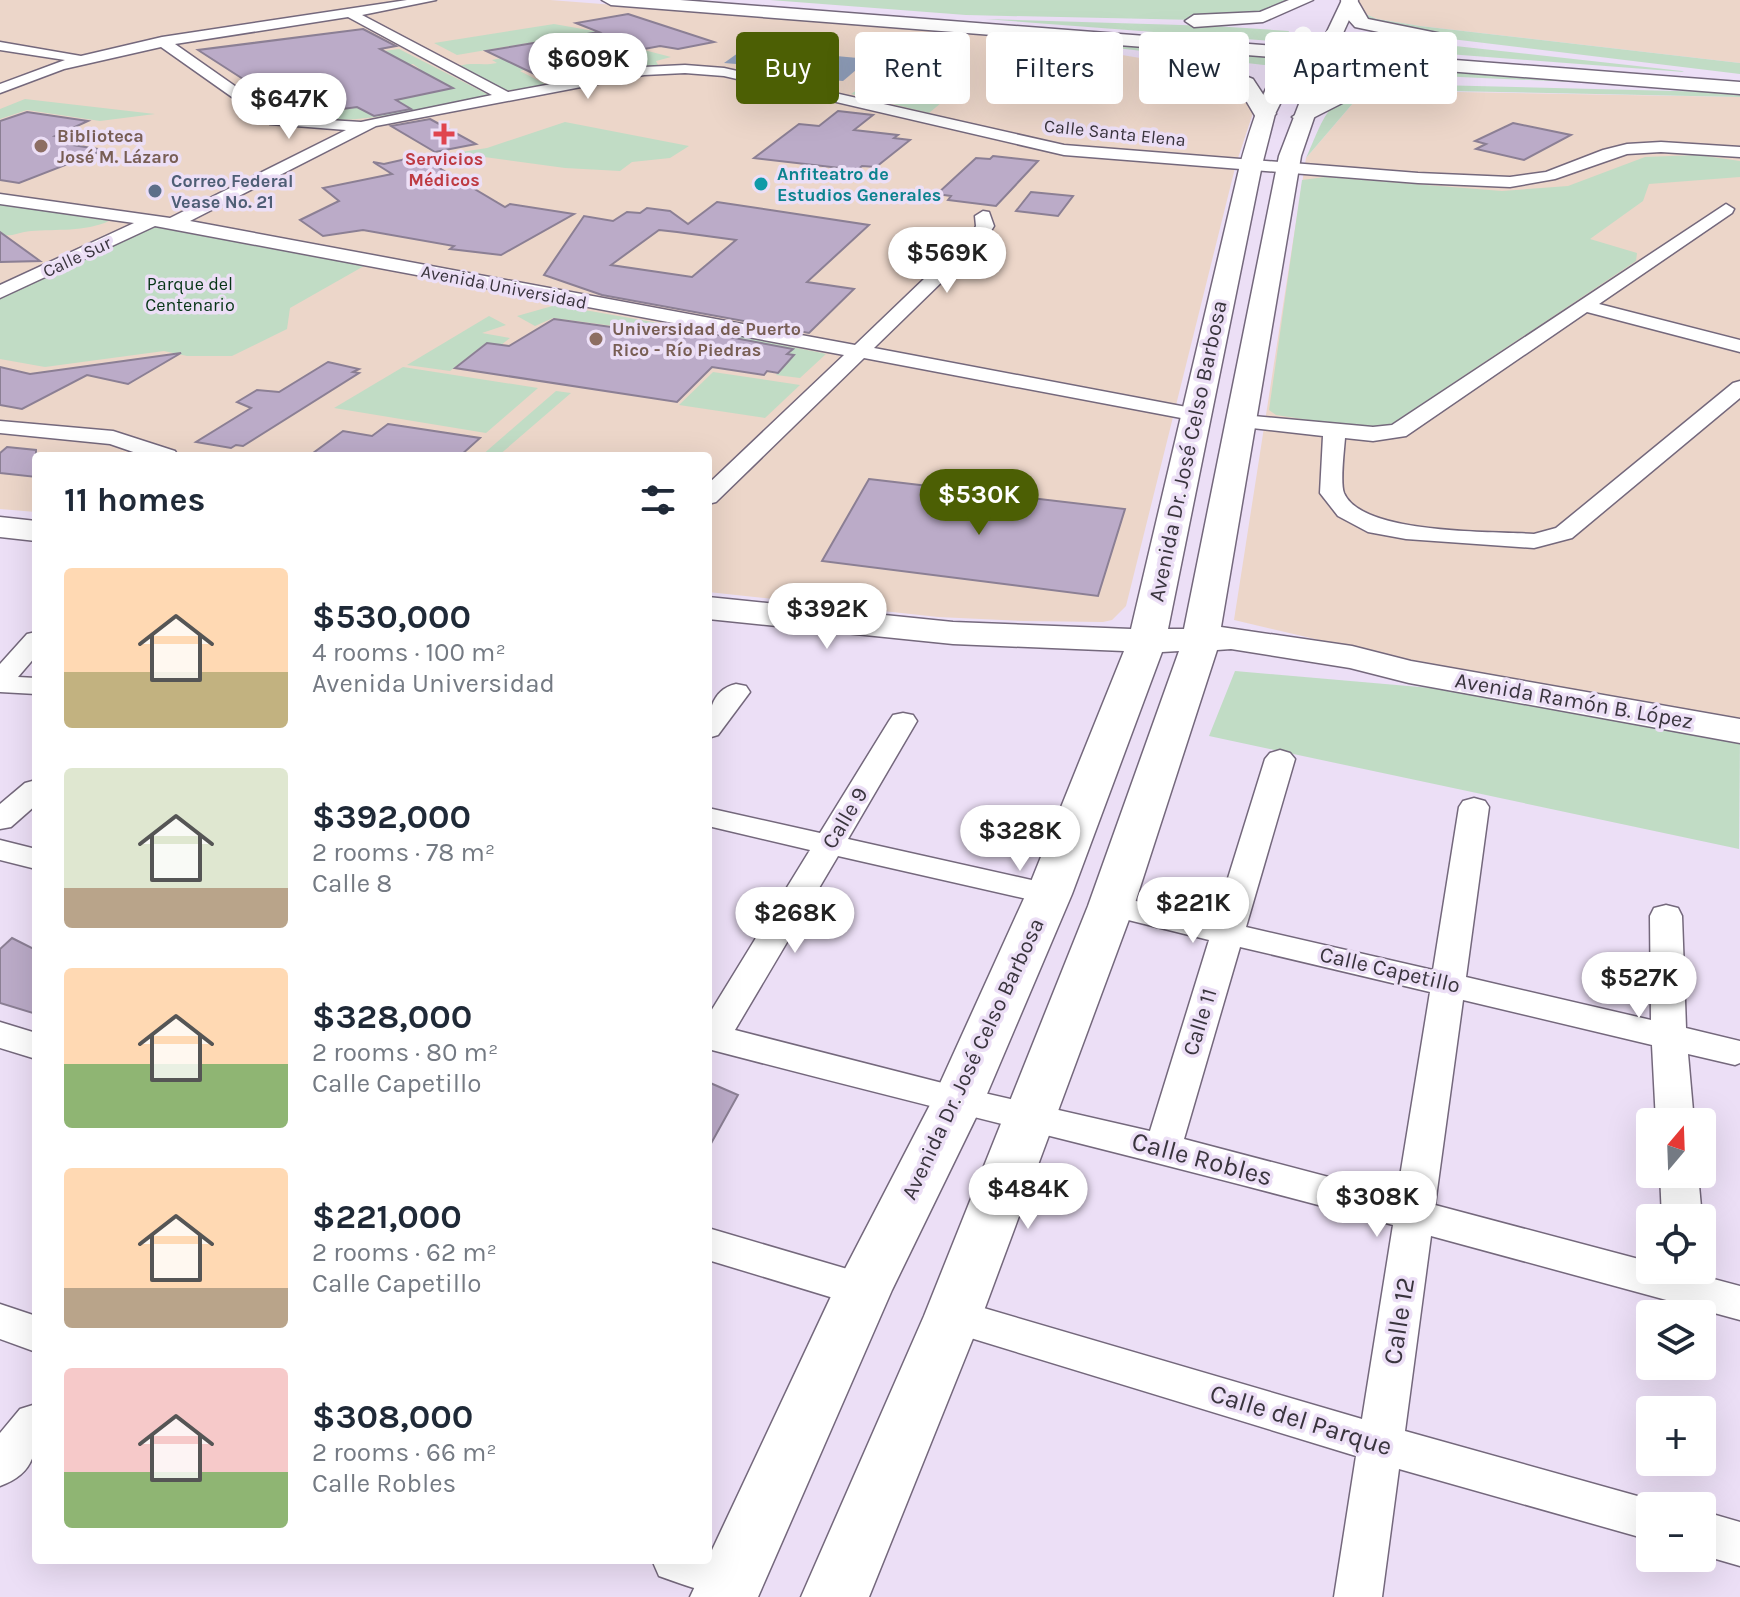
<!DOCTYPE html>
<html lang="en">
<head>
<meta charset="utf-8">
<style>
	body { margin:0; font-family:Karla,sans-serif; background:#f2f2f3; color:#1f2937; height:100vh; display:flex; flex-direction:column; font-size:30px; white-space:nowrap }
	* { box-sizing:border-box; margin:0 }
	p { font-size:26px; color:#747a83 }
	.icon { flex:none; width:44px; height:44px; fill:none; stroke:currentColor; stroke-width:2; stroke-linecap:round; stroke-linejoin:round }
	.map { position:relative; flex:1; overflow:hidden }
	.sheet { position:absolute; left:32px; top:452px; width:680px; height:1112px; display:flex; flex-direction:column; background:#fff; border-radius:8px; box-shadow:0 8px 32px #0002 }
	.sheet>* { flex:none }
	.hud { position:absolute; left:736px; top:32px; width:760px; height:72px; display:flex; gap:16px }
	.needle { width:52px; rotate:19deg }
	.controls { position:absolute; left:1636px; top:1108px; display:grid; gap:16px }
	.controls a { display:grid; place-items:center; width:80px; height:80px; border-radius:8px; background:#fff; box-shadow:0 8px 32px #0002; font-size:40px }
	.price { position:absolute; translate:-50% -68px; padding:0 18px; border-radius:28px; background:#fff; color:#222; font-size:26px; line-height:52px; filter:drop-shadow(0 2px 4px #0008) }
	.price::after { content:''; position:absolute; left:50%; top:48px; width:24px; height:18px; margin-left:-12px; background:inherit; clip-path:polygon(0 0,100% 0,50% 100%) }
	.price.current { background:#4c5f04; color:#fff }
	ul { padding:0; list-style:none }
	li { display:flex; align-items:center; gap:24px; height:200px; padding:0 32px }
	li span { display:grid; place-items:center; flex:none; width:224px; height:160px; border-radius:8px; color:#555 }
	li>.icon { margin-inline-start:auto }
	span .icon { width:96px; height:96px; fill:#fffc; stroke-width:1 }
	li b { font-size:34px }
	h2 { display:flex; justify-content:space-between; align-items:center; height:96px; padding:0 32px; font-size:34px }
	.tag { padding:0 28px; border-radius:8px; background:#fff; box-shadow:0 8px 32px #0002; font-size:28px; line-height:72px }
	.tag.current { background:#4c5f04; color:#fff }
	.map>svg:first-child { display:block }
	.education { fill:#ecd6c9 }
	.green { fill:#c1dcc5 }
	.water { fill:#92a1bd }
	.building { fill:#bbabc8; stroke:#8b7f94; stroke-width:2; fill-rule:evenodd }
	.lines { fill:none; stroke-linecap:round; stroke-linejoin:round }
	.street-casing { stroke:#74687c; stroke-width:3 }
	.secondary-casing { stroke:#74687c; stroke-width:3 }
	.highway-casing { stroke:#74687c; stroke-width:3 }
	.street { fill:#fff; fill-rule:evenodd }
	.secondary { fill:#fff; fill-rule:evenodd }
	.highway { fill:#fff; fill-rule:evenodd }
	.secondary-bridge-casing { stroke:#74687c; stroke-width:20; stroke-linecap:butt }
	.secondary-bridge { stroke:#fff; stroke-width:19 }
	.health-dot { fill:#e0444e; stroke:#ecdff6; stroke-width:3 }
	.education-dot { fill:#8d6e63; stroke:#ecdff6; stroke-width:3 }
	.culture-dot { fill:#0f9aa8; stroke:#ecdff6; stroke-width:3 }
	.service-dot { fill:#5c6f8a; stroke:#ecdff6; stroke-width:3 }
	.labels { text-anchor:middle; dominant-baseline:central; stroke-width:7; stroke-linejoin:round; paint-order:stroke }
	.far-street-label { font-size:18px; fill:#39343d; stroke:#ecdff6 }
	.far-education-label { font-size:18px; font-weight:bold; fill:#785e54; stroke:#ecdff6; text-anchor:start }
	.far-health-label { font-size:18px; font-weight:bold; fill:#be3a42; stroke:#ecdff6 }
	.far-culture-label { font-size:18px; font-weight:bold; fill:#0d838f; stroke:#ecdff6; text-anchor:start }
	.far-service-label { font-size:18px; font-weight:bold; fill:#4e5e75; stroke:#ecdff6; text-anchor:start }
	.far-park-label { font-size:18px; fill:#063516; stroke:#ecdff6 }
	.street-label { font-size:22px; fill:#39343d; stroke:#ecdff6 }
	.near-street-label { font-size:26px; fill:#39343d; stroke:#ecdff6 }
</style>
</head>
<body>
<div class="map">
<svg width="1740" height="1597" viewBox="0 0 1740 1597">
	<rect width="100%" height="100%" fill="#ecdff6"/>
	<g class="education">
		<polygon points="0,0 550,0 941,30 1035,41 1190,66 1237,83 1254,110 1236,164 1126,606 1112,620 1103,622 1024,621 938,617 708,592 708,456 36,456 36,512 0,509"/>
		<polygon points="1358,0 1740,0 1740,63 1420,26 1377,19 1361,12"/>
		<polygon points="1404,91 1740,97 1740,722 1405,660 1234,620 1306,158 1354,102"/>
	</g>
	<g class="green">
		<polygon points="770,0 1286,0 1252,17 1197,20 966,15"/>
		<polygon points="1361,12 1377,19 1420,26 1740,63 1740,74 1418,35 1378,27 1358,13"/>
		<polygon points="985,19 1214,26 1289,31 1284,42"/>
		<polygon points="554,24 594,31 608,37 561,45 546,40 457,55 434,43"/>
		<polygon points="1355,35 1682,71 1684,72 1344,46 1348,36"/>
		<polygon points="1012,36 1277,56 1272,64 1264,65"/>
		<path d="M399,49L491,96C460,101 338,131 317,115L453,88L446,84L365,98L420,69L413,64L331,78L384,51Z"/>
		<polygon points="644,50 671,57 656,61 658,65 616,72 591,60"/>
		<path d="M502,58L536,67L520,71L547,85L505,91L459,66C472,62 484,66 497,63L492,60Z"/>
		<polygon points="1339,60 1683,87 1350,72 1336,67"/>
		<polygon points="873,79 918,87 927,84 960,87 929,113 851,94 860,88 870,89 877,84 869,82"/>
		<path d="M1435,85L1716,92L1740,93V97L1448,91L1376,95L1354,102L1306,158C1313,143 1319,125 1328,112C1350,81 1402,87 1435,85Z"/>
		<polygon points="25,99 155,114 100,121 27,110 0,119 0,109"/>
		<polygon points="565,122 689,146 670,158 632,162 620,171 565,168 455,153 487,148"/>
		<polygon points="1698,155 1740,161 1740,177 1649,184 1643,201 1590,239 1637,253 1636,261 1390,425 1365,428 1310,423 1309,420 1276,415 1269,410 1302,180 1325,177 1502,191 1568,186 1645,157"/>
		<path d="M0,204L109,221C85,232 56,229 31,231C19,232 13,237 0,235Z"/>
		<polygon points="154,227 364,266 290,308 287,329 232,356 187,356 164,351 45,367 0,359 0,297"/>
		<polygon points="556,305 687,328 659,326 652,331 553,318 535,326 517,316"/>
		<polygon points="489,316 506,325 482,333 510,338 501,345 486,343 450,371 407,365"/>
		<polygon points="723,333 822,353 826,354 800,378 776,375 793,355 717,340"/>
		<polygon points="403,367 538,388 486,433 334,408"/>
		<polygon points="713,372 800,385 765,418 679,405"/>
		<polygon points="556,391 571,393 498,456 481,456"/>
		<polygon points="1235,671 1500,694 1740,737 1739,849 1209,736"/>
	</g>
	<g class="water">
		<polygon points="745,48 781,51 761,66 724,63"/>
		<polygon points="825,55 869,59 843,81 798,77"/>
	</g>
	<g class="building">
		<polygon points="628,14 714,42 678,49 660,46 585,60 609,70 549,81 486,51 599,32 576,23"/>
		<polygon points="363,29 396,46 380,49 453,88 396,100 411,109 374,116 357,107 299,115 198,50"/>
		<polygon points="838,111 873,115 854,130 898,135 894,138 910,140 876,167 862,166 857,170 754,158 799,124 819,126"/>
		<polygon points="27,112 88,121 55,136 83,141 73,145 104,150 19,183 0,180 0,121"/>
		<polygon points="430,119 476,144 435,152 391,126"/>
		<polygon points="1513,123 1571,135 1524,160 1476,149 1486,144 1475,141"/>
		<polygon points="419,156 505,207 510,204 574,214 501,255 450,249 454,246 363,230 323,236 300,220 339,201 323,188 392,174 373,162 384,164"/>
		<polygon points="993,156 1038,161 996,206 948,200 951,196 937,194 976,158 990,159"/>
		<polygon points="1031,192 1073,196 1058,216 1016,211"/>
		<path d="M717,202L869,225L807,282L854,289L809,333L602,295L544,275L584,216L613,221L627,212L640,213L647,208L670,211L688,224ZM659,230L677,232L736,240L692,277L611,265Z"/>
		<polygon points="0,232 40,261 0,262"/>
		<polygon points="554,319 689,338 691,330 793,349 787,354 794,355 778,373 767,371 764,375 712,367 677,402 455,368 487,343 509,346"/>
		<polygon points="181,353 128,384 87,375 22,409 0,405 0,367 30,374"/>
		<polygon points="328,362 359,369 353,372 359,373 243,446 236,445 231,448 196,442 251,408 237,402 257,390 279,392"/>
		<polygon points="388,424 480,438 460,456 309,456 343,431 372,436"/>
		<polygon points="7,447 36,450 36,477 0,473 0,453"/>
		<polygon points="869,479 1125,509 1098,596 822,561"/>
		<polygon points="12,938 36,950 36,1014 0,1003 0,949"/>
		<polygon points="708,1082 738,1095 708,1149"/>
	</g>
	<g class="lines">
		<defs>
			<g id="street">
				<path d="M407,0H436L362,15L508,92L644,67L685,65L724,68L1064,145L1418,173L1510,177L1546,172L1603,150L1627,144L1661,142L1740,147V157L1661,152L1627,154L1555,179L1510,187L1418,183L1064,155L724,76L685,73L644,75L376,126L190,221L855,345L973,232L976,226L975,216L983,211L989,212L994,226L986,239L874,348L1197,409L1208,415L1197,421L864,358L716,502L708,504V484L844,355L155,226L0,298V285L134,223L0,204V194L170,218L346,130L270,124L161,47L64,69L0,93V84L65,60L0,50V42L81,56L162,37ZM348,17L492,95L361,122L279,117L175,44Z"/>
				<path d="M1726,204L1734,209L1732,213L1599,304L1740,340V352L1587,312L1406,436L1373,441L1345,438C1344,451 1340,483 1344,493C1362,535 1493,531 1534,534L1556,528L1733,383L1740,381V398L1572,538L1534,548L1406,539L1368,532L1338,516L1320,493L1323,436L1243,427L1232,421L1243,415L1373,427L1392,425Z"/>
				<polygon points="0,421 113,431 175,451 178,456 145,456 110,444 0,433"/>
				<polygon points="36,632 36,656 18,677 36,678 36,694 0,692 0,664 27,634"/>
				<path d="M736,684L746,686L750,692L718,735L708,738C708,715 710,690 736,684Z"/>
				<path d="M903,713L913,715L917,721L848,839L1049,884L1060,887L1065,894L1060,901L1049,904L838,856L735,1030L958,1087L1150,1131L1209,940L1100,913L1095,906L1100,899L1111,895L1215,920L1265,759L1270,753L1280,750L1290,753L1295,759L1246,927L1433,970L1459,807L1463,801L1474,798L1485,801L1489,807L1466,977L1651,1020L1650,916L1654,908L1666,905L1678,908L1682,916L1686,1028L1740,1041V1063L1735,1065L1688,1054L1694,1122H1656L1652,1045L1463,1000L1435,1205L1650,1262V1270H1680L1740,1286V1320L1431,1236L1405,1431L1666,1504L1650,1506V1540L1399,1469L1382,1597H1334L1356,1456L938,1328L932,1316L938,1304L953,1299L1362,1419L1393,1225C1165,1163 936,1109 708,1049V1016L810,850L708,826V808L820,833L889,721L893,715ZM1240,947L1430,992L1397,1195L1184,1139Z"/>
				<polygon points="36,780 36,805 11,827 0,829 0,804 25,783"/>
				<polygon points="0,840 36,849 36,869 0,860"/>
				<polygon points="0,1022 36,1033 36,1059 0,1048"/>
				<polygon points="1660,1174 1698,1174 1702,1218 1662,1218"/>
				<polygon points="708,1228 878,1278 884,1290 878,1302 863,1307 708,1260"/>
				<polygon points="0,1304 36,1316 36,1352 0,1339"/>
				<path d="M36,1404C36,1442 42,1471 0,1486V1433L20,1409Z"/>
				<polygon points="1702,1511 1740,1522 1740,1566 1702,1555"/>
				<path d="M708,1549L749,1564L756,1580L749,1596C717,1597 689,1587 659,1576L652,1560H708Z"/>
			</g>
			<g id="secondary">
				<polygon points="1342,0 1358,0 1339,42 1327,42 1324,38"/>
				<path d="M1291,57L1300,63L1275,114L1262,165L1168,629H1184L1279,156L1314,65L1323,59L1332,65L1301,156L1221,627L1352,646L1411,661L1740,719V743L1409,683L1350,668L1231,649L1217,650L1134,906L982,1316L869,1597H801L924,1316L1088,906L1179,651L1162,652L1072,894L984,1101L892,1290L758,1597H690L834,1290L932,1101L1026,894L1124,651L953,644L708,619V597L953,622L1131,629L1240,165C1246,143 1268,63 1291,57Z"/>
				<polygon points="0,517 36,521 36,541 0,537"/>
			</g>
			<g id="highway">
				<polygon points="602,0 680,0 1740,82 1740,94 611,5"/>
				<polygon points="1289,0 1313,0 1263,22 1194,27 1185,21 1194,15 1260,12"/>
				<polygon points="1341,0 1357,0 1368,19 1447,35 1449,39 1440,45 1355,27 1346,17"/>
				<polygon points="1181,56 1216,64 1253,79 1276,114 1265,120 1257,119 1238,87 1203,73 1174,66 1171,62"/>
				<polygon points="1417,77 1427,83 1424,87 1356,96 1303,123 1292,117 1344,86"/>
			</g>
		</defs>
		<use href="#street" class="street-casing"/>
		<use href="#secondary" class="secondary-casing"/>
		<use href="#highway" class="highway-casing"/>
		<use href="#street" class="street"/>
		<use href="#secondary" class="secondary"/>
		<use href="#highway" class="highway"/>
		<defs>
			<g id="secondary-bridge">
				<polyline points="1291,63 1303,36"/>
				<polyline points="1323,65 1333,38"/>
			</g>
		</defs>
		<use href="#secondary-bridge" class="secondary-bridge-casing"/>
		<use href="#secondary-bridge" class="secondary-bridge"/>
	</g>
	<path class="health-dot" d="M440 122h8v8h8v8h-8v8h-8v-8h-8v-8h8z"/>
	<g class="education-dot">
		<circle cx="41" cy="146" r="8"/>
		<circle cx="596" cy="339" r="8"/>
	</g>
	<circle class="culture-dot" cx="761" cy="184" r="8"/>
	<circle class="service-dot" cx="155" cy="191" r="8"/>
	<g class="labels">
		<g class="far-street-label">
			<text transform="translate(1115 133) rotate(6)">Calle Santa Elena</text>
			<text transform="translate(77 257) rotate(-25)">Calle Sur</text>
			<text transform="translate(504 287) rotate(11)">Avenida Universidad</text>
		</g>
		<g class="far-education-label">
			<text x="57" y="136">Biblioteca<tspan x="57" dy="21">José M. Lázaro</tspan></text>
			<text x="612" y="329">Universidad de Puerto<tspan x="612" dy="21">Rico - Río Piedras</tspan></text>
		</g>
		<g class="far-health-label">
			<text x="444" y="159">Servicios<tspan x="444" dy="21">Médicos</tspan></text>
		</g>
		<g class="far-culture-label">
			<text x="777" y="174">Anfiteatro de<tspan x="777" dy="21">Estudios Generales</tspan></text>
		</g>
		<g class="far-service-label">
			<text x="171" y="181">Correo Federal<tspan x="171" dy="21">Vease No. 21</tspan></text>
		</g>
		<g class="far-park-label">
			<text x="190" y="284">Parque del<tspan x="190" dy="21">Centenario</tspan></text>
		</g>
		<g class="street-label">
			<text transform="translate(1188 451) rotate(-78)">Avenida Dr. José Celso Barbosa</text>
			<text transform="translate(1574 701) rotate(10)">Avenida Ramón B. López</text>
			<text transform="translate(845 818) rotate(-59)">Calle 9</text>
			<text transform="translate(1390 970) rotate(13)">Calle Capetillo</text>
			<text transform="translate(1200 1022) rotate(-73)">Calle 11</text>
			<text transform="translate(973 1059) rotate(-65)">Avenida Dr. José Celso Barbosa</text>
		</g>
		<g class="near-street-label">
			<text transform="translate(1202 1159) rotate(15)">Calle Robles</text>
			<text transform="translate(1399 1321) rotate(-81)">Calle 12</text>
			<text transform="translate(1301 1420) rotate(17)">Calle del Parque</text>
		</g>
	</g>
</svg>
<div class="controls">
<a><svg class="needle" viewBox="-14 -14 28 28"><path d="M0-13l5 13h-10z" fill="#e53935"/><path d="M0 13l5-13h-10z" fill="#747a83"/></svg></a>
<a><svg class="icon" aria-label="locate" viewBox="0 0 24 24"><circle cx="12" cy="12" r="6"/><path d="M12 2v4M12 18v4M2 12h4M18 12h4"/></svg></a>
<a><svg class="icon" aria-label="layers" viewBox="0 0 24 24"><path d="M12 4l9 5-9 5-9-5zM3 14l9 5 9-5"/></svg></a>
<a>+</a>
<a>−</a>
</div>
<b class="price" style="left:588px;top:101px">$609K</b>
<b class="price" style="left:289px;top:141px">$647K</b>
<b class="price" style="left:947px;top:295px">$569K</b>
<b class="price current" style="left:979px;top:537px">$530K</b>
<b class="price" style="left:827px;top:651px">$392K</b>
<b class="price" style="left:1020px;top:873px">$328K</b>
<b class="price" style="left:1193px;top:945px">$221K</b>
<b class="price" style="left:795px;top:955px">$268K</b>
<b class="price" style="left:1639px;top:1020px">$527K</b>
<b class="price" style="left:1028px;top:1231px">$484K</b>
<b class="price" style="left:1377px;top:1239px">$308K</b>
<div class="hud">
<a class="tag current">Buy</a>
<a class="tag">Rent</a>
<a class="tag">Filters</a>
<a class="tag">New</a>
<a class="tag">Apartment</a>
</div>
<section class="sheet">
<h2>11 homes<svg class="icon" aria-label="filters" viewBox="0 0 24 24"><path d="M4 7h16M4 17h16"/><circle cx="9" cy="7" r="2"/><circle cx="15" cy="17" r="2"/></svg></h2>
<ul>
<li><span style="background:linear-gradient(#ffd9b3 65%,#c2b280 0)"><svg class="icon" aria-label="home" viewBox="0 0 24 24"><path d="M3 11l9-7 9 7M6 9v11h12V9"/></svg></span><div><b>$530,000</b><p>4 rooms · 100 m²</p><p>Avenida Universidad</p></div></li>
<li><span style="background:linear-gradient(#dfe7d0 75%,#b9a48a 0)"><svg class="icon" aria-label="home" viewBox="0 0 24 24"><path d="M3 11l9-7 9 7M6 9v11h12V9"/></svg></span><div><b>$392,000</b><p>2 rooms · 78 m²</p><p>Calle 8</p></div></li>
<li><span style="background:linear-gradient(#ffd9b3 60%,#8fb573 0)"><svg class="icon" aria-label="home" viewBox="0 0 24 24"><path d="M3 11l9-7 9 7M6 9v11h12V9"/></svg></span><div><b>$328,000</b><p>2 rooms · 80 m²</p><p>Calle Capetillo</p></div></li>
<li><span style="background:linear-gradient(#ffd9b3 75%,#b9a48a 0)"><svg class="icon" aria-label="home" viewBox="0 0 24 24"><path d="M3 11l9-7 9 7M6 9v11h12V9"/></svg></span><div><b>$221,000</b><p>2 rooms · 62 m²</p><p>Calle Capetillo</p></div></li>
<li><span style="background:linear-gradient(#f6c9c9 65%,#8fb573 0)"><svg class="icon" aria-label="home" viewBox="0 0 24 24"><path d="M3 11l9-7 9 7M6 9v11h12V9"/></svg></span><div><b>$308,000</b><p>2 rooms · 66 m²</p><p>Calle Robles</p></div></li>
</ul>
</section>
</div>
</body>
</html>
